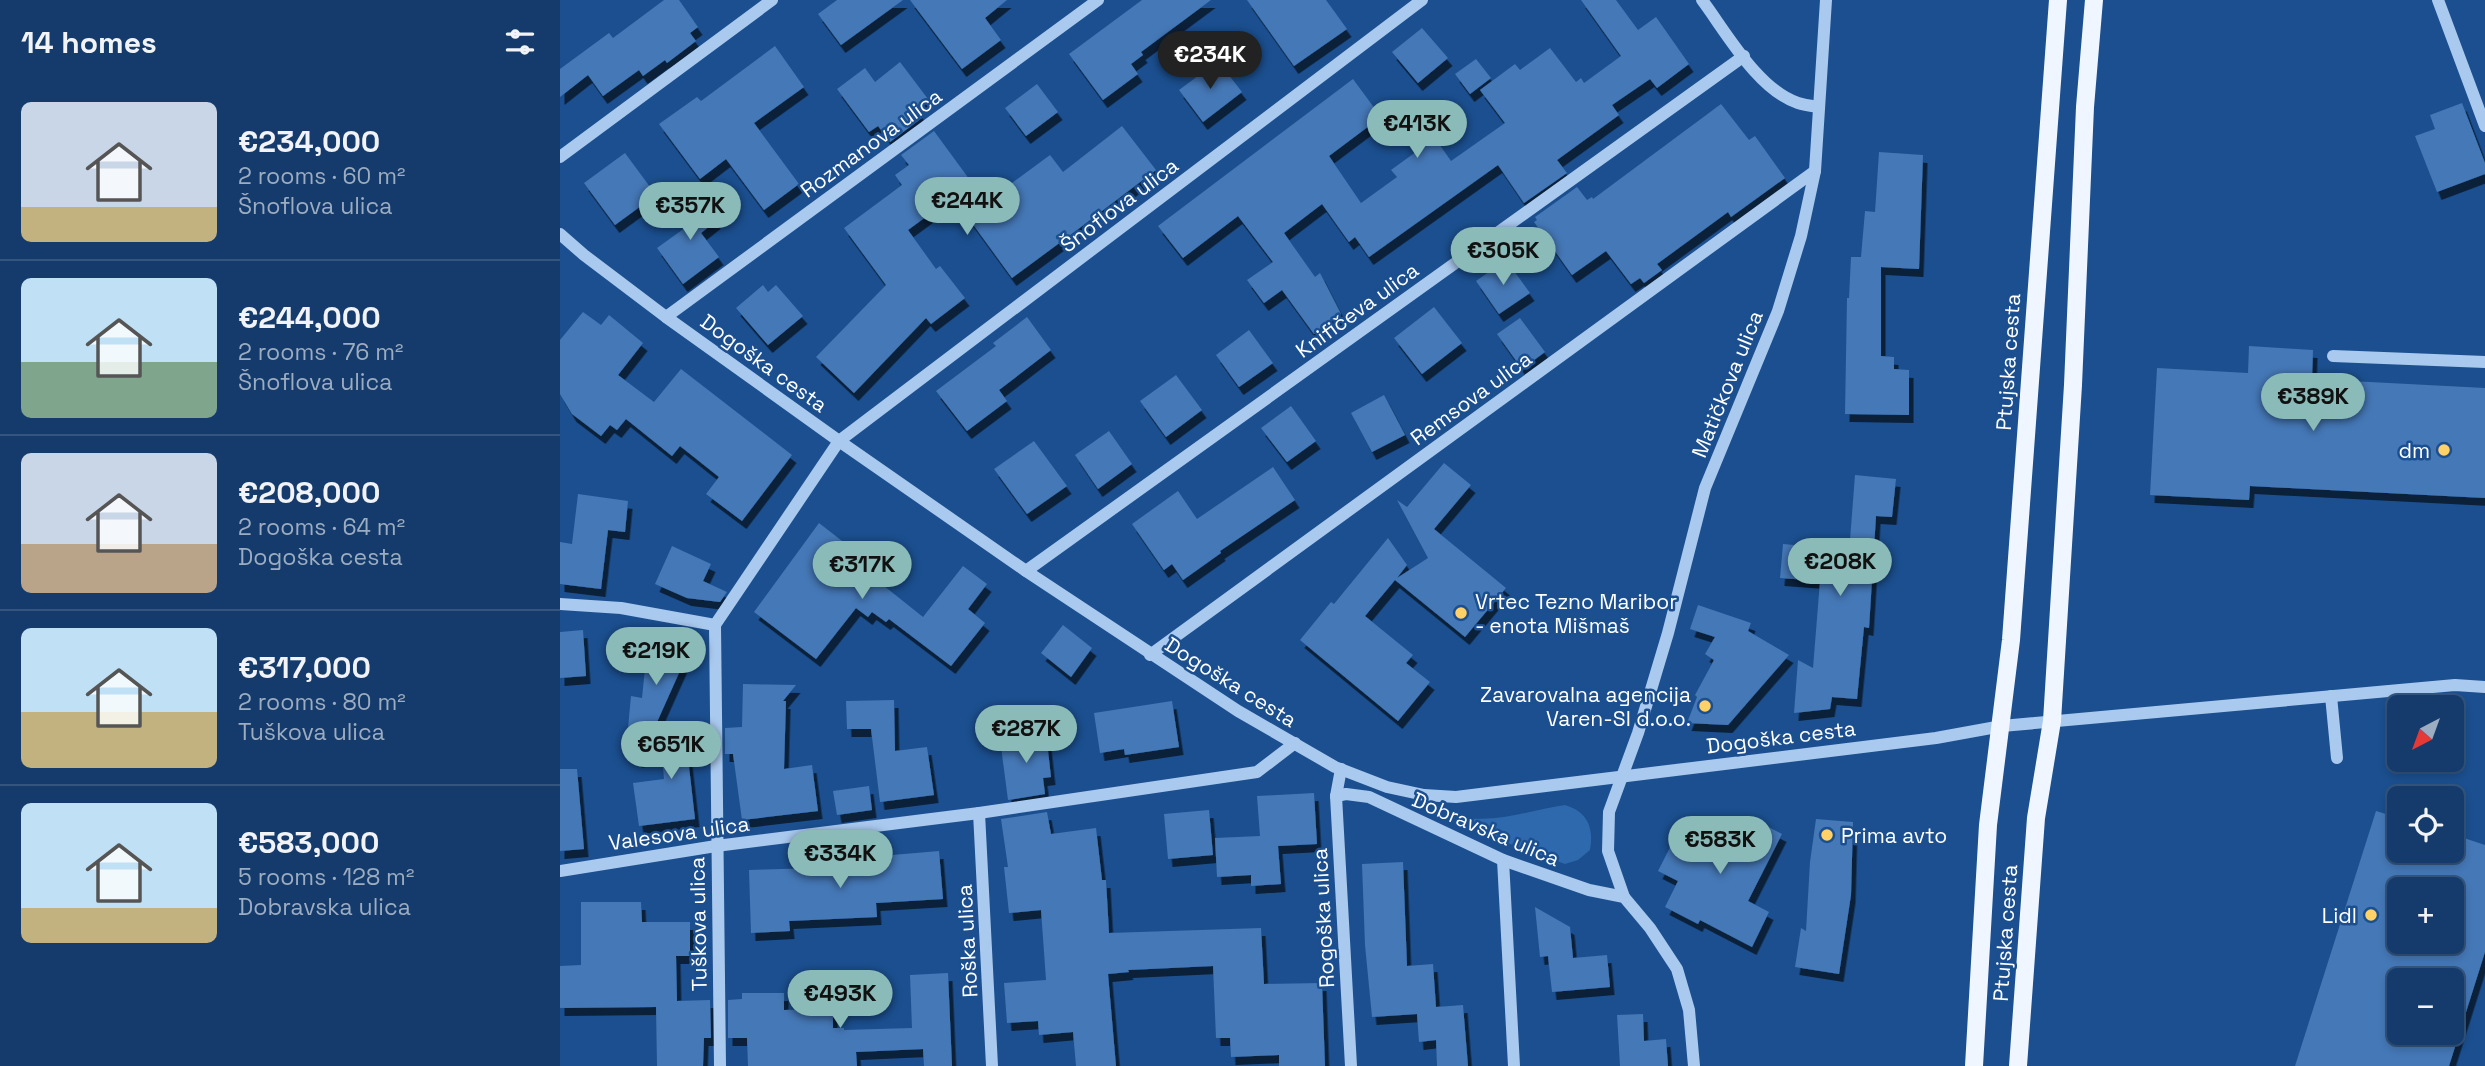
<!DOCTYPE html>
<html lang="en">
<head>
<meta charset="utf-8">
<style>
	body { margin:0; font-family:"Space Grotesk",sans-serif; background:#1d4271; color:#f1f3f6; height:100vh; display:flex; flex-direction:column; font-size:26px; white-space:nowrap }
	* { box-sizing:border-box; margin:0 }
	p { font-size:23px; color:#9dadc1 }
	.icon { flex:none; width:38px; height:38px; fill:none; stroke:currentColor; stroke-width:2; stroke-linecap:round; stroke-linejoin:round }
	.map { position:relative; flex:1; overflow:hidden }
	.details { display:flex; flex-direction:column; background:#143b6b; width:560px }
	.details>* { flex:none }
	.needle { width:46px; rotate:221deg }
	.fabs { position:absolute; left:1827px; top:695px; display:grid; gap:14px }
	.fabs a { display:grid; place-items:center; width:77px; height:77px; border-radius:10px; background:#143b6b; box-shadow:0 4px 10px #0003,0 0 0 2px #33557e; font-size:35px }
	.price { position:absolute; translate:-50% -60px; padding:0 16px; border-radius:24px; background:#8bbbb9; color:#111; font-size:23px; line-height:46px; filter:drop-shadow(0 2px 4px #0008) }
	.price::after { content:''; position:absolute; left:50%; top:42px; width:21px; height:16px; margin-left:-10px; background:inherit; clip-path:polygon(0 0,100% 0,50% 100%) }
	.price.active { background:#222; color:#fff }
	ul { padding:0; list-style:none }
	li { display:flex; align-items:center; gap:21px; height:175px; padding:0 21px }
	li+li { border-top:2px solid #33557e }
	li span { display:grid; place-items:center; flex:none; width:196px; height:140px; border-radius:10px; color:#555 }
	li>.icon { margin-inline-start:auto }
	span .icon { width:84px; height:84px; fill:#fffc; stroke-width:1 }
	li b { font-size:30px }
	h2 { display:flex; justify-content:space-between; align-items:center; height:84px; padding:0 21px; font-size:30px }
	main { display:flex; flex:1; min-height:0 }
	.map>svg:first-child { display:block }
	.green { fill:#2e69ad }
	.building { fill:#4478b7; fill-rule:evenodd; filter:url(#shadow) }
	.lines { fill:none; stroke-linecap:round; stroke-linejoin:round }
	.minor { stroke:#a9c9ee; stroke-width:12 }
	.major { stroke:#f0f6ff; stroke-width:18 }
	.poi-dot { fill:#ffd166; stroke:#1b4f8f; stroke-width:2.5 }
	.labels { text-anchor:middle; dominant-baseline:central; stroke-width:5; stroke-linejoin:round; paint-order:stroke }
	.street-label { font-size:21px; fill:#fff; stroke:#1b4f8f }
	.poi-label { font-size:21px; fill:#fff; stroke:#1b4f8f; text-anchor:end }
</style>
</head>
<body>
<main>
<section class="details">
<h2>14 homes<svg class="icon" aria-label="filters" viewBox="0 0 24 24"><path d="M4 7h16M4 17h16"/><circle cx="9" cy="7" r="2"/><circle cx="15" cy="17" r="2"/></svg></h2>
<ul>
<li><span style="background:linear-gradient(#c9d6e8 75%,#c2b280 0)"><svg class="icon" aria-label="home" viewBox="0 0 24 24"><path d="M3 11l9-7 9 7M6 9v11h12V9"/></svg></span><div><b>€234,000</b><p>2 rooms · 60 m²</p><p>Šnoflova ulica</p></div></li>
<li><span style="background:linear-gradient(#bfe0f5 60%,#7fa58c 0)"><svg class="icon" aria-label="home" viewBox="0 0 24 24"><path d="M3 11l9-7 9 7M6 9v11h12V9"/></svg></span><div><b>€244,000</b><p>2 rooms · 76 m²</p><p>Šnoflova ulica</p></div></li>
<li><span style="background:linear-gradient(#c9d6e8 65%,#b9a48a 0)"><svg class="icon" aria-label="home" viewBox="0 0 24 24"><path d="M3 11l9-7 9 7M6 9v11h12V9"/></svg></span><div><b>€208,000</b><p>2 rooms · 64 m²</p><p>Dogoška cesta</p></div></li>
<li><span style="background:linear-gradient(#bfe0f5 60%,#c2b280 0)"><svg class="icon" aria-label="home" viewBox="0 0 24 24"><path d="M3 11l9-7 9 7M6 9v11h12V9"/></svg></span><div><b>€317,000</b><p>2 rooms · 80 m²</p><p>Tuškova ulica</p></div></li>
<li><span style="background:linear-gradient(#bfe0f5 75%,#c2b280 0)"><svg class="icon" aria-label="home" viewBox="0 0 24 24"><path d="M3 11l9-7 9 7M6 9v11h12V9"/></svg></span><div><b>€583,000</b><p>5 rooms · 128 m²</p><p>Dobravska ulica</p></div></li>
</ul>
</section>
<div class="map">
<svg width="1925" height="1066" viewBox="0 0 1925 1066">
	<defs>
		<filter id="shadow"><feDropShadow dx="4.5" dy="8" stdDeviation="0" flood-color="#0009"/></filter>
	</defs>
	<rect width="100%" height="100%" fill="#1b4f8f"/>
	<path class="green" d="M1005,805C1028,812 1034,828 1030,850L1018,860L1005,864L895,824L897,816C934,825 969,810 1005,805Z"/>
	<g class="building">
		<polygon points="104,0 119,0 138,27 130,33 136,41 107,63 105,60 83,76 79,70 43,96 28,75 0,97 0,69 49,33 53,38"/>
		<polygon points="277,0 343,0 281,45 258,14"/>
		<polygon points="350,0 447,0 425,18 441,40 402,69"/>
		<polygon points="582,0 651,0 581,52 583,55 571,64 578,74 543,100 509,54"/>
		<polygon points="687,0 766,0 787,29 734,66"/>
		<polygon points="1021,0 1056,0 1078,30 1096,17 1129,64 1097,88 1090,79 1052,105 1059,115 997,160 1007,173 964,203 938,165 809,257 795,237 789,242 762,204 724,233 755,277 760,273 781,314 754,334 722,290 704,303 687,280 713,262 678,216 623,258 598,226 793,79 821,117 769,156 801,203 837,177 831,170 875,138 891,161 945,123 920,90 955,64 960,70 990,48 1016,82 1021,78 1024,83 1061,56"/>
		<polygon points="862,28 888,58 858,83 832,52"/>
		<polygon points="215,46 244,87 194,123 239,184 204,210 166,159 140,179 99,124 137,97 141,101"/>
		<polygon points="916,59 931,78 910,94 895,74"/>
		<polygon points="658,61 682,92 643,122 619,90"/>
		<polygon points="340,62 368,99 356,108 363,117 330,142 318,126 309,132 277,89 305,68 315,82"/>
		<polygon points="477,84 498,112 466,136 445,108"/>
		<polygon points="1902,103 1925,163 1925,174 1877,192 1855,136 1875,129 1870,115"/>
		<polygon points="1161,104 1189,140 1195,136 1225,178 1171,217 1168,212 1097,264 1102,270 1084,283 1080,278 1071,284 1046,251 1012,275 974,222 977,220 975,217 1017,187 1027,200 1032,197 1033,199"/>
		<polygon points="562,126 596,170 517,230 452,278 393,197 348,230 376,269 380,266 405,298 371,324 366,318 294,393 256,357 326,285 284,228 342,185 335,175 349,165 341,155 374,131 426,202 490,155 503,172"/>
		<polygon points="1319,152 1363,155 1359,269 1321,267 1321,356 1334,357 1334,369 1349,370 1349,415 1285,414 1287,298 1289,298 1291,257 1301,257 1305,211 1315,212"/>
		<polygon points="65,153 96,195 55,225 24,183"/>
		<polygon points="135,194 156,221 141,233 159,257 123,284 97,248 129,225 117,208"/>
		<polygon points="946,260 970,293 939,314 916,281"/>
		<polygon points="203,285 208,292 216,285 243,316 208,345 176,308"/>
		<polygon points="874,307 902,343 862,374 834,338"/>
		<polygon points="23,312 41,325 49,315 83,343 58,375 94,402 121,369 232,455 182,521 146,494 159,477 120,446 112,456 66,419 57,430 50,425 41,436 12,414 0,394 0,340"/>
		<polygon points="467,317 491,350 439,390 447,401 407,431 376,391 436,346 433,343"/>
		<polygon points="960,318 985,352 962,369 937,334"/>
		<polygon points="689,330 713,363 679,387 656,355"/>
		<polygon points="1689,346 1753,350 1752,379 1925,388 1925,498 1690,486 1689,500 1590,495 1597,368 1688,373"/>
		<polygon points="616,375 642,410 606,437 580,401"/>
		<polygon points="824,395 845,435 812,452 791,413"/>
		<polygon points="731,406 756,441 727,462 701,428"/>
		<polygon points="549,431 572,464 538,489 515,455"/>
		<polygon points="474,441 507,486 467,514 434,469"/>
		<polygon points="884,463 911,485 874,529 946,588 905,637 835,580 805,616 853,655 846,663 870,682 838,721 740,640 771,602 774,604 828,538 847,565 837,578 868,558 837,500 847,507"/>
		<polygon points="713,467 735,500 660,551 661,553 623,580 612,564 604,570 572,524 618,491 637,519"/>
		<polygon points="1295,475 1336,479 1332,517 1316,516 1309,628 1304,627 1297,699 1272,697 1270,709 1234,713 1238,660 1253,668 1260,581 1220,578 1223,544 1268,548 1269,538 1290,540"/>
		<polygon points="18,494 68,501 65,532 48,530 41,589 0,584 0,542 12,544"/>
		<polygon points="259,523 295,551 289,558 363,617 403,566 427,584 408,609 425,623 391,666 329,619 326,622 312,612 308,617 296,608 256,659 194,612"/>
		<polygon points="112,546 151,564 143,581 167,592 160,602 127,598 95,584"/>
		<polygon points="1138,605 1191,623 1188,631 1229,655 1168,725 1127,723 1137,697 1135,695 1154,660 1145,654 1155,637 1130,629"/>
		<polygon points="503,625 532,648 511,677 481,653"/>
		<polygon points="23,630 26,676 0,678 0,632"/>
		<polygon points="88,639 132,644 80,760 76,759 79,729 68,728 71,696 82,698"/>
		<polygon points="183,684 236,685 223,701 226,701 224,769 252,765 258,811 182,820 173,754 165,754 165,728 182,727"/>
		<polygon points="334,700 335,751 367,747 374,795 320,802 311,729 287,729 286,701"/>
		<polygon points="612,701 619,747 565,755 564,749 540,753 534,713"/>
		<polygon points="147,730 148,756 128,758 135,819 79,826 73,783 104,779 100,734"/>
		<polygon points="486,733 491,777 483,778 485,794 448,800 440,739"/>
		<polygon points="0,769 17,769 24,849 0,851"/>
		<polygon points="309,786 312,810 277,815 273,791"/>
		<polygon points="754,793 757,844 718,846 721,884 691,886 691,875 657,877 655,838 700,836 697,796"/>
		<polygon points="649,810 653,855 608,859 604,814"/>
		<path d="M1816,811L1839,818V850H1892V834L1925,845V952L1889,1066H1735ZM1839,889H1892V942H1839ZM1839,980H1892V1032H1839Z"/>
		<polygon points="487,812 491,834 536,828 542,880 546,880 549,933 701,928 704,984 762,983 765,1066 719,1066 719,1055 671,1057 670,1038 656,1038 653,966 568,970 569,972 548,974 556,1066 516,1066 513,1032 479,1035 478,1021 447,1023 444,983 486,980 481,910 449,913 444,867 448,867 441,819"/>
		<polygon points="1126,816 1155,831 1162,819 1192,834 1199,822 1222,834 1188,901 1209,912 1192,947 1140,920 1138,924 1105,907 1118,881 1098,871"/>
		<polygon points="1256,819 1293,822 1291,895 1279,974 1235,967 1241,928 1246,931 1250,862"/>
		<polygon points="379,851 383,899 316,903 317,917 229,921 230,931 191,933 189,870 258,868 257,863 332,860 332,855"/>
		<polygon points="843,862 847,966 873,964 876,1007 903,1005 908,1066 877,1066 876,1040 859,1042 857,1014 812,1017 805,945 802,864"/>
		<polygon points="21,902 81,902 82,922 130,922 130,956 116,956 117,1001 150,1000 151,1038 144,1038 143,1066 97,1066 96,1007 0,1008 0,966 21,965"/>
		<polygon points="975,907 1010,927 1013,958 1047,955 1050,987 992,992 988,956 980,957"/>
		<polygon points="388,973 392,1066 364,1066 363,1049 296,1052 297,1066 188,1066 187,1038 168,1038 168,1000 182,999 182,993 224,993 224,1010 273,1009 273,1028 284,1028 284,1030 352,1028 350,975"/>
		<polygon points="1083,1014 1084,1041 1106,1039 1108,1066 1060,1066 1057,1015"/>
	</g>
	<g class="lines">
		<g class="minor">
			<path d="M1142,0C1166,32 1198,90 1238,103C1244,105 1252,106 1259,107"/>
			<polyline points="1878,0 1925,126"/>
			<polyline points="0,157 212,0"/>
			<polyline points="0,234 24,255 106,317 279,441 466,571 678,711 775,767 827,787 864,795 896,797 1376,738 1442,726 1895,685 1925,687"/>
			<polyline points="106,317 538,0"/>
			<polyline points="1773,356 1925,362"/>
			<polyline points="466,571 1184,56"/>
			<polyline points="0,604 61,608 155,625"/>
			<polyline points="590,655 1255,171"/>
			<polyline points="1771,696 1777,758"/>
			<polyline points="781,769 776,796 791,1066"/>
			<polyline points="776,796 786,794 809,797 943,860 1029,890 1064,897 1090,928 1117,969 1129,1010 1134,1066"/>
			<polyline points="419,813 432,1066"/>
			<polyline points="943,860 954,1066"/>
			<polyline points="0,871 156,846 419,813 697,772 735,743"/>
			<polyline points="1064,897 1048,851 1049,812 1078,733 1108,633 1145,488 1218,311 1241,236 1255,171 1266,0"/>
			<polyline points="160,1066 155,625 279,441 862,0"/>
		</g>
		<g class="major">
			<polyline points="1414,1066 1428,825 1451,640 1498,0"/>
			<polyline points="1458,1066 1476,818 1492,721 1513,385 1525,107 1534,0"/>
		</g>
	</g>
	<g class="poi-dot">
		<circle cx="1884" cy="450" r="7"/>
		<circle cx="901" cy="613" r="7"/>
		<circle cx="1145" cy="706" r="7"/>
		<circle cx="1267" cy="835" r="7"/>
		<circle cx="1811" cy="915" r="7"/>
	</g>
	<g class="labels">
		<g class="street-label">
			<text transform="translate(311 143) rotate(-36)">Rozmanova ulica</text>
			<text transform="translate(559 205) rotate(-37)">Šnoflova ulica</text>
			<text transform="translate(797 310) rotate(-36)">Knifičeva ulica</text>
			<text transform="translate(1448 362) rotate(-86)">Ptujska cesta</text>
			<text transform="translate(204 363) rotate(36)">Dogoška cesta</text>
			<text transform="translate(1167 384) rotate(-68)">Matičkova ulica</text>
			<text transform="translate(911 398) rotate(-36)">Remsova ulica</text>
			<text transform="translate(671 682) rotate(32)">Dogoška cesta</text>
			<text transform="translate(1221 737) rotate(-7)">Dogoška cesta</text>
			<text transform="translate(926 829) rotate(23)">Dobravska ulica</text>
			<text transform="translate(119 833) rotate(-8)">Valesova ulica</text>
			<text transform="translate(763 918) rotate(-93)">Rogoška ulica</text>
			<text transform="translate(138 924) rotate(-91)">Tuškova ulica</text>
			<text transform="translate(1445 933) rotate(-86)">Ptujska cesta</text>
			<text transform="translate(407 941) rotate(-93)">Roška ulica</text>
		</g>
		<g class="poi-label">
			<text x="1870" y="450">dm</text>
			<text x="915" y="601" text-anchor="start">Vrtec Tezno Maribor<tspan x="915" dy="24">- enota Mišmaš</tspan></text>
			<text x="1131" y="694">Zavarovalna agencija<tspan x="1131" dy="24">Varen-SI d.o.o.</tspan></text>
			<text x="1281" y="835" text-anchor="start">Prima avto</text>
			<text x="1797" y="915">Lidl</text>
		</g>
	</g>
</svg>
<div class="fabs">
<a><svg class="needle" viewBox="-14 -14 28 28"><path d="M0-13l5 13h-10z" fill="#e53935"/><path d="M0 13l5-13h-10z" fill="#9dadc1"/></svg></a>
<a><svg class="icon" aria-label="locate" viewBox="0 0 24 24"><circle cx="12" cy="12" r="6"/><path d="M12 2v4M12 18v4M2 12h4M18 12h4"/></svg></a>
<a>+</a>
<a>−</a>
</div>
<b class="price active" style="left:650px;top:91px">€234K</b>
<b class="price" style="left:857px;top:160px">€413K</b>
<b class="price" style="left:407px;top:237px">€244K</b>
<b class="price" style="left:130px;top:242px">€357K</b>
<b class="price" style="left:943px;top:287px">€305K</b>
<b class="price" style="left:1753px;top:433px">€389K</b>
<b class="price" style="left:1280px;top:598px">€208K</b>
<b class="price" style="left:302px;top:601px">€317K</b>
<b class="price" style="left:96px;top:687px">€219K</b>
<b class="price" style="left:466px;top:765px">€287K</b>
<b class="price" style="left:111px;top:781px">€651K</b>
<b class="price" style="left:1160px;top:876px">€583K</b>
<b class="price" style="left:280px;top:890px">€334K</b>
<b class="price" style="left:280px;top:1030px">€493K</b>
</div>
</main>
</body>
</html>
